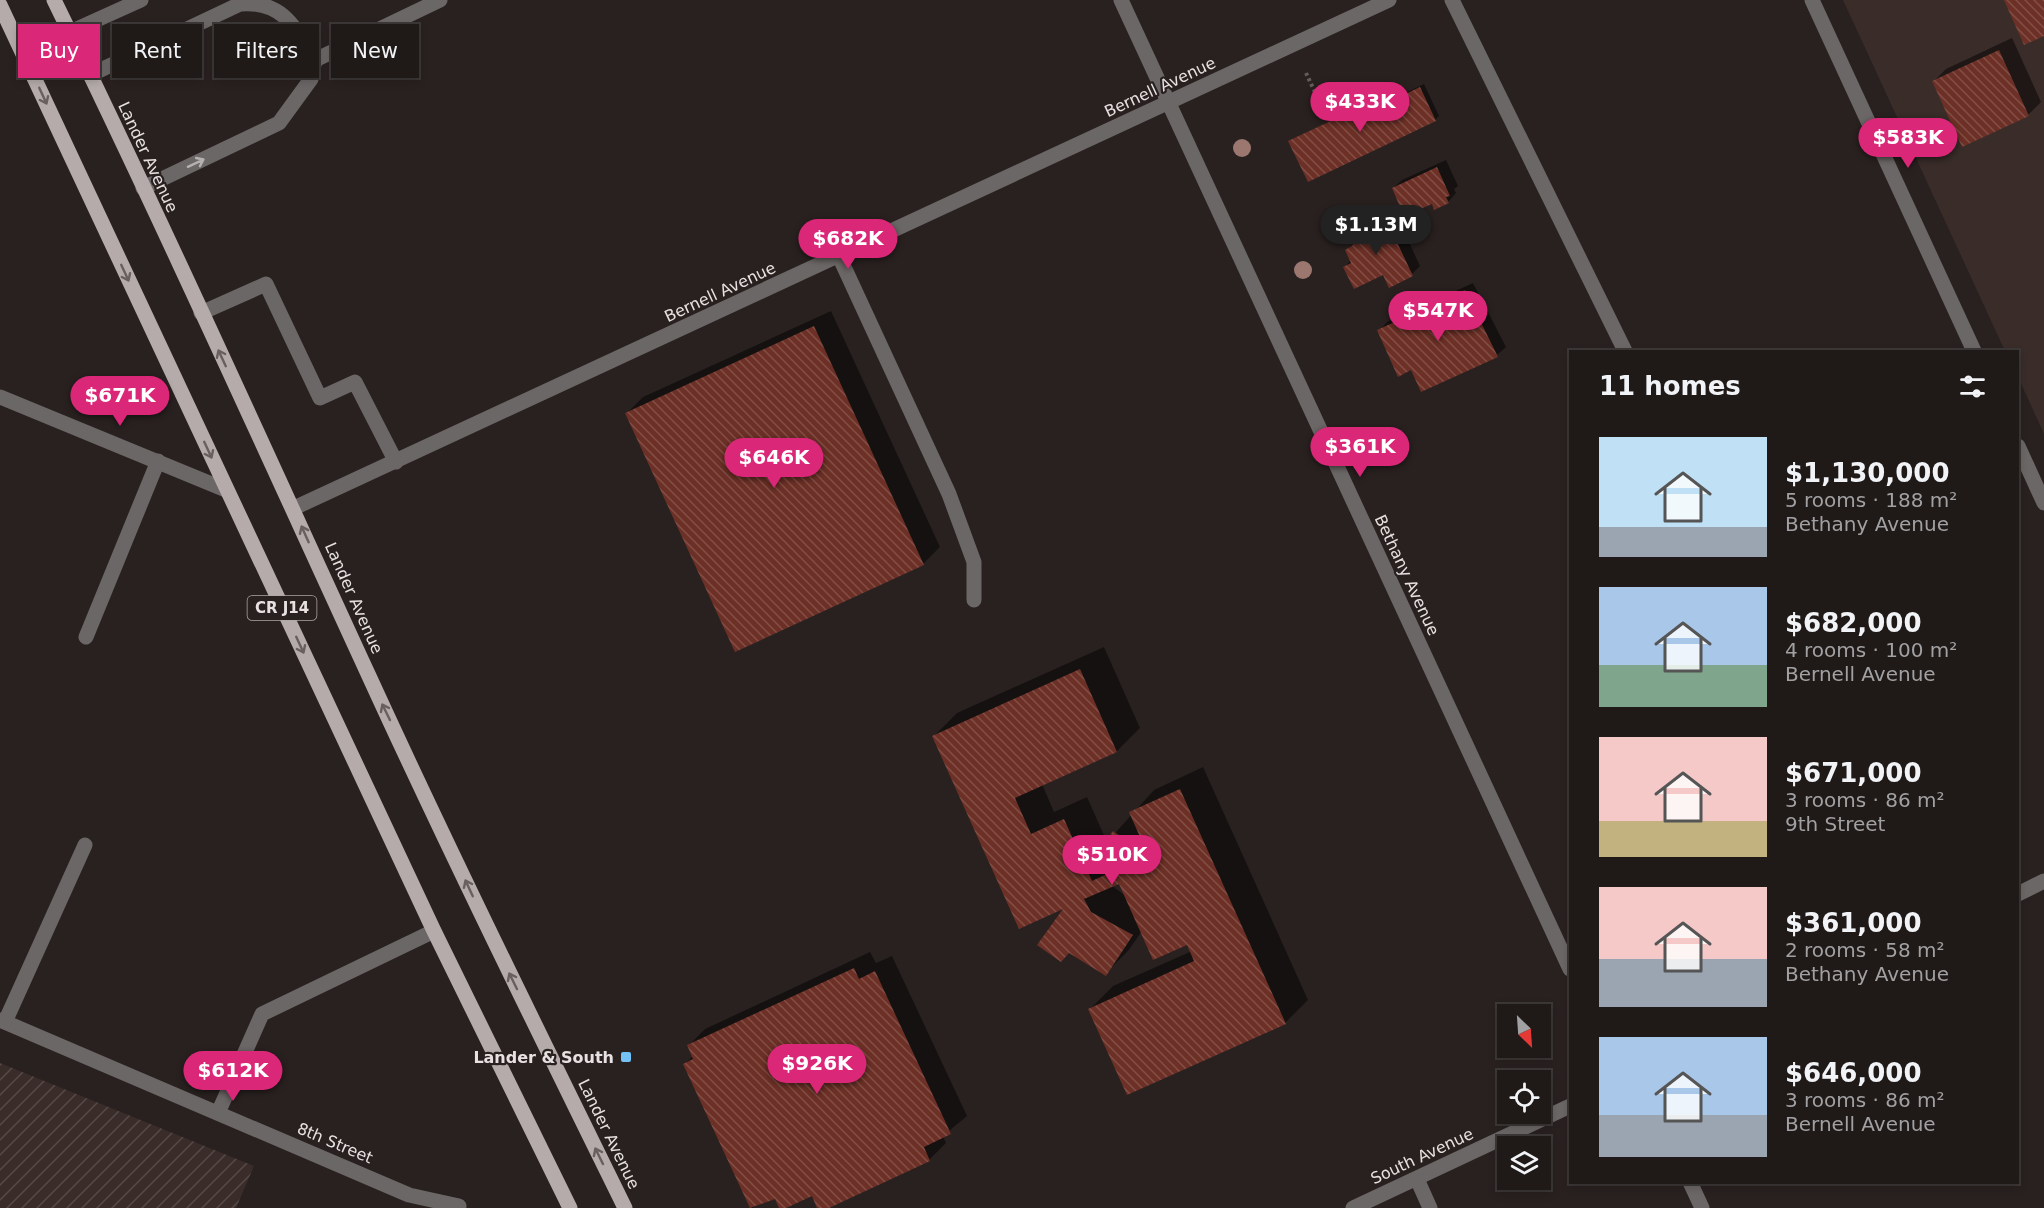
<!DOCTYPE html>
<html lang="en">
<head>
<meta charset="utf-8">
<style>
	body { margin:0; font-family:"DejaVu Sans",sans-serif; background:#272221; color:#f1f3f6; height:100vh; display:flex; flex-direction:column; font-size:22px; white-space:nowrap }
	* { box-sizing:border-box; margin:0 }
	p { font-size:20px; color:#a1a0a2 }
	.icon { flex:none; width:33px; height:33px; fill:none; stroke:currentColor; stroke-width:2; stroke-linecap:round; stroke-linejoin:round }
	.map { position:relative; flex:1; overflow:hidden }
	.drawer { position:absolute; left:1569px; top:350px; width:450px; height:834px; display:flex; flex-direction:column; background:#1f1918; border-radius:0px; box-shadow:0 3px 9px #0003,0 0 0 2px #3c3837 }
	.drawer>* { flex:none }
	.hud { position:absolute; left:18px; top:24px; width:570px; height:54px; display:flex; gap:12px }
	.needle { width:39px; rotate:155deg }
	.tools { position:absolute; left:1497px; top:1004px; display:grid; gap:12px }
	.tools a { display:grid; place-items:center; width:54px; height:54px; border-radius:0px; background:#1f1918; box-shadow:0 3px 9px #0003,0 0 0 2px #3c3837; font-size:30px }
	.price { position:absolute; translate:-50% -51px; padding:0 14px; border-radius:21px; background:#db2777; color:#fff; font-size:20px; line-height:39px; filter:drop-shadow(0 2px 3px #0008) }
	.price::after { content:''; position:absolute; left:50%; top:36px; width:18px; height:14px; margin-left:-9px; background:inherit; clip-path:polygon(0 0,100% 0,50% 100%) }
	.price.selected { background:#222; color:#fff }
	ul { padding:0; list-style:none }
	li { display:flex; align-items:center; gap:18px; height:150px; padding:0 30px }
	li span { display:grid; place-items:center; flex:none; width:168px; height:120px; border-radius:0px; color:#555 }
	li>.icon { margin-inline-start:auto }
	span .icon { width:72px; height:72px; fill:#fffc; stroke-width:1 }
	li b { font-size:26px }
	h2 { display:flex; justify-content:space-between; align-items:center; height:72px; padding:0 30px; font-size:26px }
	.pill { padding:0 21px; border-radius:0px; background:#1f1918; box-shadow:0 3px 9px #0003,0 0 0 2px #3c3837; font-size:21px; line-height:54px }
	.pill.selected { background:#db2777; color:#fff }
	.map>svg:first-child { display:block }
	.built { fill:#392c29 }
	.industrial { fill:url(#industrial-furrows) }
	.shadow { fill:#0007; fill-rule:evenodd }
	.building { fill:url(#building-back-hatch) }
	.lines { fill:none; stroke-linecap:round; stroke-linejoin:round }
	.path { stroke:#635c5b; stroke-width:4; stroke-dasharray:3 3; stroke-linecap:butt }
	.minor { stroke:#6b6766; stroke-width:15 }
	.major { stroke:#b4abaa; stroke-width:15 }
	.tree { fill:#9b7770 }
	.oneway { stroke:#685f5e }
	.oneway2 { stroke:#b5b1b0 }
	.poi-dot { fill:#73c1f5; stroke:#292120; stroke-width:2 }
	.labels { text-anchor:middle; dominant-baseline:central; stroke-width:4.5; stroke-linejoin:round; paint-order:stroke }
	.shield { fill:#292120; stroke:#aea8a7; stroke-width:1.5 }
	.shield-label { font-size:15px; font-weight:bold; fill:#e7e2e1 }
	.street-label { font-size:16px; fill:#e7e2e1; stroke:#292120 }
	.poi-label { font-size:16px; font-weight:bold; fill:#e7e2e1; stroke:#292120; text-anchor:end }
</style>
</head>
<body>
<div class="map">
<svg width="2044" height="1208" viewBox="0 0 2044 1208">
	<defs>
		<pattern id="industrial-furrows" width="10" height="10" patternUnits="userSpaceOnUse" patternTransform="scale(1.5)"><rect width="10" height="10" fill="#392c29"/><path d="M-1 1l2-2M0 10L10 0M9 11l2-2" fill="none" stroke="#564a48"/></pattern>
		<pattern id="building-back-hatch" width="6" height="6" patternUnits="userSpaceOnUse" patternTransform="scale(1.5)"><rect width="6" height="6" fill="#6d3026"/><path d="M-1 5l2 2M0 0l6 6M5-1l2 2" fill="none" stroke="#824e45"/></pattern>
	</defs>
	<rect width="100%" height="100%" fill="#292120"/>
	<polygon class="built" points="1843,0 2044,0 2044,434 2018,377 2018,351 2005,351"/>
	<polygon class="industrial" points="0,1063 254,1166 236,1208 0,1208"/>
	<g class="shadow">
		<polygon points="2012,38 2041,102 2029,114 1963,145 1933,82 1946,69"/>
		<polygon points="1424,84 1439,116 1435,120 1290,141 1375,99 1378,106"/>
		<polygon points="1446,160 1458,186 1454,189 1456,193 1448,202 1433,202 1393,188 1402,180"/>
		<polygon points="1394,210 1420,266 1412,274 1345,267 1351,260 1346,250 1354,243 1349,235 1358,226"/>
		<polygon points="1473,283 1506,347 1497,355 1412,368 1379,331 1387,322"/>
		<polygon points="831,311 940,547 923,564 736,650 626,414 643,397"/>
		<path d="M1104,647L1140,728L1117,751L1042,784L1054,812L1087,797L1107,842L1154,790L1203,767L1308,1000L1285,1023L1090,1009L1113,986L1192,951L1188,943L1142,931L1128,951L1105,974L1067,905L934,736L957,713ZM1120,882L1126,896L1112,886Z"/>
		<polygon points="870,952 876,963 892,956 967,1116 943,1136 946,1143 929,1160 825,1208 819,1208 813,1194 783,1208 776,1197 752,1208 685,1064 693,1056 688,1046 705,1029"/>
	</g>
	<g class="building">
		<polygon points="2004,0 2044,0 2044,36 2024,45"/>
		<polygon points="1999,50 2029,116 1962,147 1932,81"/>
		<polygon points="1420,87 1436,121 1308,182 1288,141 1371,102 1374,109"/>
		<polygon points="1437,167 1450,196 1446,197 1449,203 1434,210 1432,204 1404,216 1392,188"/>
		<polygon points="1385,217 1413,276 1389,288 1383,275 1354,289 1343,267 1351,263 1345,250 1353,245 1348,234"/>
		<polygon points="1465,290 1498,357 1421,392 1411,370 1398,377 1377,330"/>
		<polygon points="814,326 924,565 735,652 625,413"/>
		<polygon points="1080,669 1117,752 1015,798 1031,834 1064,819 1092,881 1117,869 1096,854 1113,831 1136,847 1124,865 1148,855 1129,812 1180,789 1286,1024 1127,1095 1088,1009 1194,961 1187,945 1153,960 1119,884 1084,899 1091,912 1133,935 1106,976 1069,953 1061,962 1037,945 1063,909 1019,929 932,736"/>
		<polygon points="854,968 859,979 875,971 951,1134 924,1147 930,1161 829,1208 817,1208 812,1196 786,1208 779,1208 775,1199 750,1208 683,1064 693,1059 687,1045"/>
	</g>
	<g class="lines">
		<polyline class="path" points="1306,73 1329,122"/>
		<g class="minor">
			<polyline points="1121,0 1570,969"/>
			<polyline points="1452,0 1625,351"/>
			<polyline points="1812,0 1974,351"/>
			<polyline points="70,32 141,0"/>
			<polyline points="315,60 440,0"/>
			<path d="M90,75L240,4C283,0 295,28 315,60L311,79L279,123L143,188"/>
			<polyline points="839,256 949,494 974,562 974,600"/>
			<polyline points="201,313 266,284 320,398 355,382 396,462"/>
			<polyline points="0,397 226,490"/>
			<polyline points="2018,446 2044,503"/>
			<polyline points="294,508 1389,0"/>
			<polyline points="86,637 158,461"/>
			<polyline points="2018,894 2044,881"/>
			<polyline points="0,1020 409,1195 459,1206"/>
			<polyline points="5,1022 85,845"/>
			<polyline points="218,1113 262,1014 434,931"/>
			<polyline points="1417,1179 1430,1208"/>
			<polyline points="1690,1182 1702,1208"/>
			<polyline points="1353,1208 1570,1106"/>
		</g>
		<g class="major">
			<path d="M54,0C163,223 265,450 369,676C451,855 538,1031 625,1208"/>
			<polyline points="0,5 434,931 570,1208"/>
		</g>
	</g>
	<g class="tree">
		<circle cx="1242" cy="148" r="9"/>
		<circle cx="1303" cy="270" r="9"/>
	</g>
	<defs><path id="oneway-shaft" d="M-6 0H5M1.5-3L5.5 0L1.5 3" fill="none" stroke-width="1.6" stroke-linecap="round" stroke-linejoin="round" transform="scale(1.5)"/></defs>
	<g class="oneway">
		<use href="#oneway-shaft" transform="translate(43 96) rotate(65)"/>
		<use href="#oneway-shaft" transform="translate(125 273) rotate(65)"/>
		<use href="#oneway-shaft" transform="translate(222 358) rotate(-115)"/>
		<use href="#oneway-shaft" transform="translate(208 450) rotate(65)"/>
		<use href="#oneway-shaft" transform="translate(305 534) rotate(-114)"/>
		<use href="#oneway-shaft" transform="translate(300 645) rotate(65)"/>
		<use href="#oneway-shaft" transform="translate(386 712) rotate(-116)"/>
		<use href="#oneway-shaft" transform="translate(469 888) rotate(-115)"/>
		<use href="#oneway-shaft" transform="translate(513 981) rotate(-116)"/>
		<use href="#oneway-shaft" transform="translate(599 1156) rotate(-116)"/>
	</g>
	<use class="oneway2" href="#oneway-shaft" transform="translate(196 163) rotate(-25)"/>
	<rect class="poi-dot" x="620" y="1051" width="12" height="12" rx="3"/>
	<g class="labels">
		<rect class="shield" x="247.5" y="596" width="69" height="24" rx="4.5"/>
		<g class="shield-label">
			<text x="282" y="608">CR J14</text>
		</g>
		<g class="street-label">
			<text transform="translate(1160 87) rotate(-25)">Bernell Avenue</text>
			<text transform="translate(148 157) rotate(65)">Lander Avenue</text>
			<text transform="translate(720 292) rotate(-25)">Bernell Avenue</text>
			<text transform="translate(1407 575) rotate(65)">Bethany Avenue</text>
			<text transform="translate(354 598) rotate(66)">Lander Avenue</text>
			<text transform="translate(609 1134) rotate(64)">Lander Avenue</text>
			<text transform="translate(335 1143) rotate(23)">8th Street</text>
			<text transform="translate(1422 1156) rotate(-25)">South Avenue</text>
		</g>
		<g class="poi-label">
			<text x="614" y="1057">Lander &amp; South</text>
		</g>
	</g>
</svg>
<div class="tools">
<a><svg class="needle" viewBox="-14 -14 28 28"><path d="M0-13l5 13h-10z" fill="#e53935"/><path d="M0 13l5-13h-10z" fill="#a1a0a2"/></svg></a>
<a><svg class="icon" aria-label="locate" viewBox="0 0 24 24"><circle cx="12" cy="12" r="6"/><path d="M12 2v4M12 18v4M2 12h4M18 12h4"/></svg></a>
<a><svg class="icon" aria-label="layers" viewBox="0 0 24 24"><path d="M12 4l9 5-9 5-9-5zM3 14l9 5 9-5"/></svg></a>
</div>
<b class="price" style="left:1360px;top:133px">$433K</b>
<b class="price" style="left:1908px;top:169px">$583K</b>
<b class="price selected" style="left:1376px;top:256px">$1.13M</b>
<b class="price" style="left:848px;top:270px">$682K</b>
<b class="price" style="left:1438px;top:342px">$547K</b>
<b class="price" style="left:120px;top:427px">$671K</b>
<b class="price" style="left:1360px;top:478px">$361K</b>
<b class="price" style="left:774px;top:489px">$646K</b>
<b class="price" style="left:1112px;top:886px">$510K</b>
<b class="price" style="left:817px;top:1095px">$926K</b>
<b class="price" style="left:233px;top:1102px">$612K</b>
<div class="hud">
<a class="pill selected">Buy</a>
<a class="pill">Rent</a>
<a class="pill">Filters</a>
<a class="pill">New</a>
</div>
<section class="drawer">
<h2>11 homes<svg class="icon" aria-label="filters" viewBox="0 0 24 24"><path d="M4 7h16M4 17h16"/><circle cx="9" cy="7" r="2"/><circle cx="15" cy="17" r="2"/></svg></h2>
<ul>
<li><span style="background:linear-gradient(#bfe0f5 75%,#9aa5b1 0)"><svg class="icon" aria-label="home" viewBox="0 0 24 24"><path d="M3 11l9-7 9 7M6 9v11h12V9"/></svg></span><div><b>$1,130,000</b><p>5 rooms · 188 m²</p><p>Bethany Avenue</p></div></li>
<li><span style="background:linear-gradient(#a9c7e8 65%,#7fa58c 0)"><svg class="icon" aria-label="home" viewBox="0 0 24 24"><path d="M3 11l9-7 9 7M6 9v11h12V9"/></svg></span><div><b>$682,000</b><p>4 rooms · 100 m²</p><p>Bernell Avenue</p></div></li>
<li><span style="background:linear-gradient(#f6c9c9 70%,#c2b280 0)"><svg class="icon" aria-label="home" viewBox="0 0 24 24"><path d="M3 11l9-7 9 7M6 9v11h12V9"/></svg></span><div><b>$671,000</b><p>3 rooms · 86 m²</p><p>9th Street</p></div></li>
<li><span style="background:linear-gradient(#f6c9c9 60%,#9aa5b1 0)"><svg class="icon" aria-label="home" viewBox="0 0 24 24"><path d="M3 11l9-7 9 7M6 9v11h12V9"/></svg></span><div><b>$361,000</b><p>2 rooms · 58 m²</p><p>Bethany Avenue</p></div></li>
<li><span style="background:linear-gradient(#a9c7e8 65%,#9aa5b1 0)"><svg class="icon" aria-label="home" viewBox="0 0 24 24"><path d="M3 11l9-7 9 7M6 9v11h12V9"/></svg></span><div><b>$646,000</b><p>3 rooms · 86 m²</p><p>Bernell Avenue</p></div></li>
</ul>
</section>
</div>
</body>
</html>
